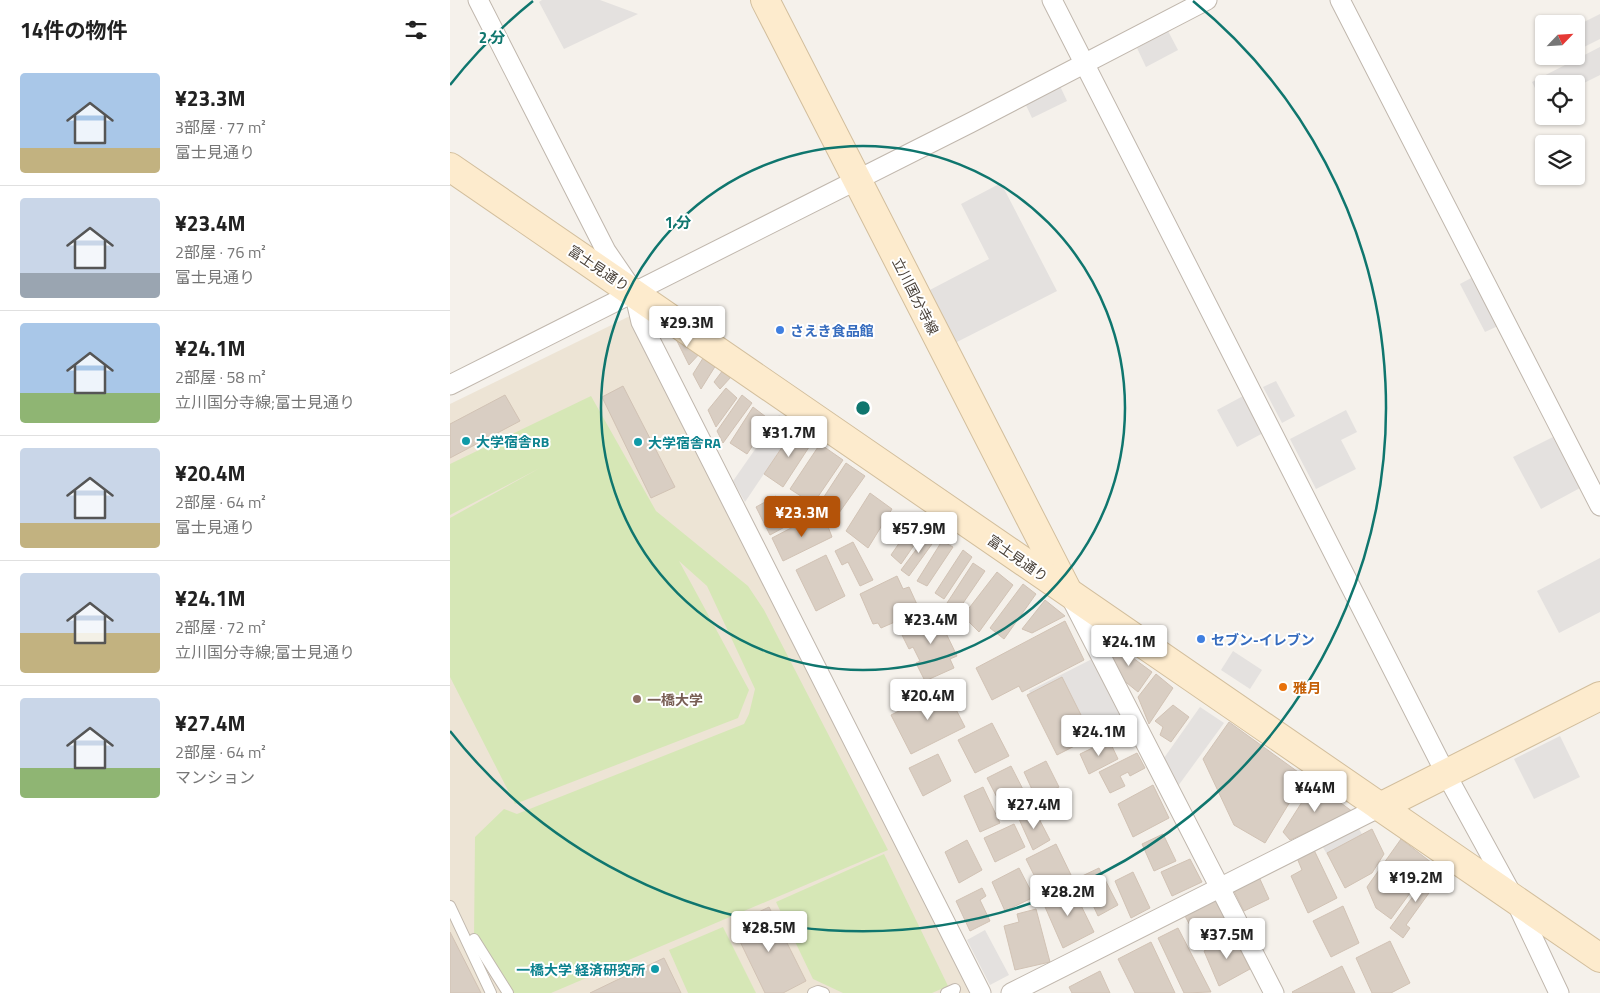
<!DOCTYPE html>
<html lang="ja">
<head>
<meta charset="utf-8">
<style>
	body { margin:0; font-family:"Titillium Web","Noto Sans JP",sans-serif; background:#f2f2f2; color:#222; height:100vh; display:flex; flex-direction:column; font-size:19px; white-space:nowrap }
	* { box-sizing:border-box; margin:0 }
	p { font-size:16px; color:#767676 }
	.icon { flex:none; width:28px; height:28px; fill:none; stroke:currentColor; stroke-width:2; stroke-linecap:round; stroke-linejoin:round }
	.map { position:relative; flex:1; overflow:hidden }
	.details { display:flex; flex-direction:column; background:#fff; width:450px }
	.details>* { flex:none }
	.needle { width:32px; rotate:65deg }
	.controls { position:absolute; left:1085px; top:15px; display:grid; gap:10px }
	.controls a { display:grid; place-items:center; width:50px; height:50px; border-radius:5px; background:#fff; box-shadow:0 1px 4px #0004; font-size:25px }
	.price { position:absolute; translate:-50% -42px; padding:0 11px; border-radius:5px; background:#fff; color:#222; font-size:16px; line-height:32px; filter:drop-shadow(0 1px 2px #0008) }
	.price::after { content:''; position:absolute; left:50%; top:30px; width:15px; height:11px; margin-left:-8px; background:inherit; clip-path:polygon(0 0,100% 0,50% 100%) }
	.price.on { background:#b45309; color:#fff }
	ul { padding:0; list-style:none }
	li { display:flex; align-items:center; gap:15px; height:125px; padding:0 20px }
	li+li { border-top:1px solid #e0e0e0 }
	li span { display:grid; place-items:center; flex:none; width:140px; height:100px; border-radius:5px; color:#555 }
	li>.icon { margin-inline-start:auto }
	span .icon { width:60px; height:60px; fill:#fffc; stroke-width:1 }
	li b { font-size:21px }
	h2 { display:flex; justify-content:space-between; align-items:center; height:60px; padding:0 20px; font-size:21px }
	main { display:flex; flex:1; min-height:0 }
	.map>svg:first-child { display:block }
	.education { fill:#ede4d5 }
	.green { fill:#d6e7b6 }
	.parking { fill:#e4e1df }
	.building { fill:#d9cec3; stroke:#d1c2b4 }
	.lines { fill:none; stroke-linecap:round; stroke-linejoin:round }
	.lane-casing { stroke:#c0b7ad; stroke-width:12 }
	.street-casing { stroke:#c0b7ad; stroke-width:21 }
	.secondary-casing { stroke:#d2be9c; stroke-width:30 }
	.lane { stroke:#fff; stroke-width:10 }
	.street { stroke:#fff; stroke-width:19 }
	.secondary { stroke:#fdebcd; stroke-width:28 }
	.ring { fill:none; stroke:#0f766e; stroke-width:2.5 }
	.shop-dot { fill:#3f7fe0; stroke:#fff; stroke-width:2 }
	.culture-dot { fill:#0f9aa8; stroke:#fff; stroke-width:2 }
	.food-dot { fill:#e8710a; stroke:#fff; stroke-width:2 }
	.education-dot { fill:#8d6e63; stroke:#fff; stroke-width:2 }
	.labels { text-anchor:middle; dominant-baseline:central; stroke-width:4; stroke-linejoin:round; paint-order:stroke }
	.street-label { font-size:14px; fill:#494139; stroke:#fff }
	.shop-label { font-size:14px; font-weight:bold; fill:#366cbe; stroke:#fff; text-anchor:start }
	.culture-label { font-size:14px; font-weight:bold; fill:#0d838f; stroke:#fff; text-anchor:start }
	.food-label { font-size:14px; font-weight:bold; fill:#c56008; stroke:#fff; text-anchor:start }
	.education-label { font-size:14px; font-weight:bold; fill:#785e54; stroke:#fff; text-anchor:start }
	.centre { fill:#0f766e; stroke:#fff; stroke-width:2.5 }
	.ring-label { font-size:15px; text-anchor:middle; font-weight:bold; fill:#0f766e; stroke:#fff; stroke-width:4; stroke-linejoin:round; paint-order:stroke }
</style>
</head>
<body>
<main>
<section class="details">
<h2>14件の物件<svg class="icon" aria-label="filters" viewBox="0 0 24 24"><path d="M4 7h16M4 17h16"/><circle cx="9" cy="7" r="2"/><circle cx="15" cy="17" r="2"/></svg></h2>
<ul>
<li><span style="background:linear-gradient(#a9c7e8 75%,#c2b280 0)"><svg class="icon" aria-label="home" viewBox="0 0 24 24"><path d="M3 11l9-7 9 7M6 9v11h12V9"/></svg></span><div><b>¥23.3M</b><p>3部屋 · 77 m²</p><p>富士見通り</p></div></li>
<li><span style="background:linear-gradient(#c9d6e8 75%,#9aa5b1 0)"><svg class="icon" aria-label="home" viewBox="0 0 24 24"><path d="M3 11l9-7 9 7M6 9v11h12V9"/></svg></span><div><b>¥23.4M</b><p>2部屋 · 76 m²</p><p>富士見通り</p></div></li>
<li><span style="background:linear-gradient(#a9c7e8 70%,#8fb573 0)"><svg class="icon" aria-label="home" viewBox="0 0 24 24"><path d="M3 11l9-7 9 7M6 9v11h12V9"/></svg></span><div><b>¥24.1M</b><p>2部屋 · 58 m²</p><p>立川国分寺線;富士見通り</p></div></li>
<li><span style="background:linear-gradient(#c9d6e8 75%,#c2b280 0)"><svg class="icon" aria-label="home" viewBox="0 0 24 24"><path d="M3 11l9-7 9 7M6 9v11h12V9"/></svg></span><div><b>¥20.4M</b><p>2部屋 · 64 m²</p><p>富士見通り</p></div></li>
<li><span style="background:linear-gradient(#c9d6e8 60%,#c2b280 0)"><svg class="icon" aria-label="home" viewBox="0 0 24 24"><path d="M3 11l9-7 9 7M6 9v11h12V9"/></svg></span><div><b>¥24.1M</b><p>2部屋 · 72 m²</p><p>立川国分寺線;富士見通り</p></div></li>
<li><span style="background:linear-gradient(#c9d6e8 70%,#8fb573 0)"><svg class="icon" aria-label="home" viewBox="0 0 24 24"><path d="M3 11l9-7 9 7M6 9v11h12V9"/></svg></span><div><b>¥27.4M</b><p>2部屋 · 64 m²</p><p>マンション</p></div></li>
</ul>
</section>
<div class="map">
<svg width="1150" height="993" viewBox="0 0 1150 993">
	<rect width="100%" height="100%" fill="#f5f1eb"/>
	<polygon class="education" points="184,314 520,993 0,993 0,404"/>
	<g class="green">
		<polygon points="141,396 206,511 298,586 314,610 438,850 101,993 58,993 24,939 25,837 54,809 67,814 294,724 299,714 305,689 257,586 229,561 299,690 288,718 65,804 0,677 0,518 90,468 0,515 0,464"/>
		<polygon points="434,854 498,986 482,993 393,993 363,979 326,902"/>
		<polygon points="273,927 306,993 238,993 219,950"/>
	</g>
	<g class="parking">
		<polygon points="92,0 150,0 188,14 114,49 89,2"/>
		<polygon points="1150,14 1150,39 1130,49 1126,42 1126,26"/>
		<polygon points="718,31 728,50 696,67 687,48"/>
		<polygon points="1150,47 1150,75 1126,87 1126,84 1094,84 1093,104 1082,82"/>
		<polygon points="610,86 617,101 582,118 575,103"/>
		<polygon points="551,183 607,291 503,344 476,292 539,259 511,204"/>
		<polygon points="1023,277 1048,326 1035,332 1010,284"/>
		<polygon points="826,381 845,416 832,423 813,387"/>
		<polygon points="795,395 815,432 787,447 767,410"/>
		<polygon points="896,410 907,432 891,440 906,469 866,489 840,439"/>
		<polygon points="329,415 346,426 295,502 283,481"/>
		<polygon points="1103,437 1130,488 1091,509 1063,457"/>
		<polygon points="1150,558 1150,612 1109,633 1087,591"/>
		<polygon points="783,651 812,670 800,689 771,670"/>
		<polygon points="642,659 672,720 610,752 579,691"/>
		<polygon points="750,707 774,723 728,786 714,758"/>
		<polygon points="1110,736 1130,777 1084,799 1064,759"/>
		<polygon points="907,825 914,838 878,856 871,844"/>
		<polygon points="535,930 559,975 540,985 517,940"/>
	</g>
	<g class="building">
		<polygon points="221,329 252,351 239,365"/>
		<polygon points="255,355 266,365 251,389 243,374"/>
		<polygon points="273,370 281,377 270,389 264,382"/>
		<polygon points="173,386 225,487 201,498 152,397"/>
		<polygon points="276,388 287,398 266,427 258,410"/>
		<polygon points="55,395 70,421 0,458 0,424"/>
		<polygon points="292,395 302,403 273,443 267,431"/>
		<polygon points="303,407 320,420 297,454 280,443"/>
		<polygon points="345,428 363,441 333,487 314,474"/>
		<polygon points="370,444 393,460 363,504 340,489"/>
		<polygon points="396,463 415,476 384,520 366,509"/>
		<polygon points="420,493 442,509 418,548 396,531"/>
		<polygon points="326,496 340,524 320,535 306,507"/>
		<polygon points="362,517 377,524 382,537 333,561 322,538"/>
		<polygon points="465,520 476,528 451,564 441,555"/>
		<polygon points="480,531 487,537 459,576 451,570"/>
		<polygon points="492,541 503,547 477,586 467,581"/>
		<polygon points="403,542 423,580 410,586 398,562 392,565 385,551"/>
		<polygon points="513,550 522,557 494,599 485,593"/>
		<polygon points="376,555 395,596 366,611 346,570"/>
		<polygon points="523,563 535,571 507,612 497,603"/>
		<polygon points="547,572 563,585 529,632 513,616"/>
		<polygon points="447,576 453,589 459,587 470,611 431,628 428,623 423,624 410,594"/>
		<polygon points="573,584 586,594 554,639 540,628"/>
		<polygon points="595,600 615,616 582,633 572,629"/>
		<polygon points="490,607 500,626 494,629 507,656 500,659 504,668 475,681 466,663 470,661 463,647 459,649 450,631 486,614 485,610"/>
		<polygon points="615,621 634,660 572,692 569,686 542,700 526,668"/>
		<polygon points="660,641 702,672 688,692 672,679 656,646"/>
		<polygon points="706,674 723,688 699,724 688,697"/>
		<polygon points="612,677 642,737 607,755 577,695"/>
		<polygon points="495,688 515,727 461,754 441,715"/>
		<polygon points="723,705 739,717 721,742 710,735 713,727 705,721"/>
		<polygon points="779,722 855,777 815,843 784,825 753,759"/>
		<polygon points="542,723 559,756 525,773 508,740"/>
		<polygon points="659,740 668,759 639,774 630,754"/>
		<polygon points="687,753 695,768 680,776 678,772 670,776 675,786 660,793 649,772"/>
		<polygon points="488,754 501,781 473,796 459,768"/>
		<polygon points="596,761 609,787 586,798 574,772"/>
		<polygon points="561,766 582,807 558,819 537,778"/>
		<polygon points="864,783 903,812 840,840 833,832"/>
		<polygon points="703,785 719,818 683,837 668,804"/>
		<polygon points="533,787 550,823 530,832 514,796"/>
		<polygon points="585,811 600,840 583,850 569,819"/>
		<polygon points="564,824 575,847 545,862 534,838"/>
		<polygon points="922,829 934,854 922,873 895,888 877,853"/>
		<polygon points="713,834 726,861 704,871 692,844"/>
		<polygon points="951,839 982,863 941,919 926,908 917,887"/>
		<polygon points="517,840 532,870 509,883 495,852"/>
		<polygon points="606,844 622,877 593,893 576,859"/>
		<polygon points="864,850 887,898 858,913 841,876 852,870 847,858"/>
		<polygon points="740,859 752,882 722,896 711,872"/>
		<polygon points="985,866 994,872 956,925 960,928 953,938 940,928"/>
		<polygon points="569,868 584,897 555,911 542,882"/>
		<polygon points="649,868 668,905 648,916 630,877"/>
		<polygon points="683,872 700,908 681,918 665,881"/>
		<polygon points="809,877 819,899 794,911 784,891"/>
		<polygon points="621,885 644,932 613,948 592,900"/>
		<polygon points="532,888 536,896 530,900 540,921 520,931 506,901"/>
		<polygon points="765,898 781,929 751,946 735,916"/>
		<polygon points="893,906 909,943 881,957 863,921"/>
		<polygon points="319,907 356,981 333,993 315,993 282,925"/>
		<polygon points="586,909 600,962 565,970 554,926 569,922 567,914"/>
		<polygon points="728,928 761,992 734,993 708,938"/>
		<polygon points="0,932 31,993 0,993"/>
		<polygon points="783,935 800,969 769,986 754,951"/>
		<polygon points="940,941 960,983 941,993 922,993 906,958"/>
		<polygon points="701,942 725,993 685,993 668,959"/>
		<polygon points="214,958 231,993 140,993 169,979"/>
		<polygon points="892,966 905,993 843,993 842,992"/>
		<polygon points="650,971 660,993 622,993 619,987"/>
	</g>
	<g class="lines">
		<defs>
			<g id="lane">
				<polyline points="0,906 41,993"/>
				<polyline points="24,939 58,993"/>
				<polyline points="363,993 368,991 374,993"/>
				<polyline points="496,993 505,989 504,992 501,993"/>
			</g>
			<g id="street">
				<polyline points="28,0 156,251 184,292 191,322 531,993"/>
				<polyline points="602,0 996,774 1065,900 1109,993"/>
				<polyline points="890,0 1150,506"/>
				<polyline points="0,385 520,123 757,0"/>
				<polyline points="620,596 824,993"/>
				<polyline points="561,993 930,807"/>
			</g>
			<g id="secondary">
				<polyline points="315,0 616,588"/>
				<polyline points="0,167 1150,958"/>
				<polyline points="930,807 1150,696"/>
			</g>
		</defs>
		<use href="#lane" class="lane-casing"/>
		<use href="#street" class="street-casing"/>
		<use href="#secondary" class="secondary-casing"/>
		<use href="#lane" class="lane"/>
		<use href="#street" class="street"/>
		<use href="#secondary" class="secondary"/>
	</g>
	<g class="ring">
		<circle cx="413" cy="408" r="262"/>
		<path d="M0 85A524 524 0 0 1 83 1M743 1A524 524 0 1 1 0 731"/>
	</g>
	<g class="shop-dot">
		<circle cx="330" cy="330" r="5"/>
		<circle cx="751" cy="639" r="5"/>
	</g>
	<g class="culture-dot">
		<circle cx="16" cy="441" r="5"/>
		<circle cx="188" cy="442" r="5"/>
		<circle cx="205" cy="969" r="5"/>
	</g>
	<circle class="food-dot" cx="833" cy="687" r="5"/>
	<circle class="education-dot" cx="187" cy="699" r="5"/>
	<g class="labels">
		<g class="street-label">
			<text transform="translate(149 268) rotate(34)">富士見通り</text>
			<text transform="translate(466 296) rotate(63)">立川国分寺線</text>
			<text transform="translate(568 558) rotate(35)">富士見通り</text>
		</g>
		<g class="shop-label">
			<text x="340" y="330">さえき食品館</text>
			<text x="761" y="639">セブン-イレブン</text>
		</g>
		<g class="culture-label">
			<text x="26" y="441">大学宿舎RB</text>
			<text x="198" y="442">大学宿舎RA</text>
			<text x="195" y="969" text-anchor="end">一橋大学 経済研究所</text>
		</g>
		<g class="food-label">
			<text x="843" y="687">雅月</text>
		</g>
		<g class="education-label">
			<text x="197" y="699">一橋大学</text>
		</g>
	</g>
	<circle cx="413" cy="408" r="8" class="centre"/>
	<g class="ring-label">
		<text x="42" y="43">2 分</text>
		<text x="228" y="228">1 分</text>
	</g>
</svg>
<div class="controls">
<a><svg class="needle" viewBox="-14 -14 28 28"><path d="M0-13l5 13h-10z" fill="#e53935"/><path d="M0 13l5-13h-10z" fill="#767676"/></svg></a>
<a><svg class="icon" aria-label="locate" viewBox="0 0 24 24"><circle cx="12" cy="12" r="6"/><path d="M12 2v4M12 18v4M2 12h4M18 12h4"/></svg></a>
<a><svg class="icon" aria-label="layers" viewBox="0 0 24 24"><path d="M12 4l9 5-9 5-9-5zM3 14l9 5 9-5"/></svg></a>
</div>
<b class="price" style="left:237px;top:348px">¥29.3M</b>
<b class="price" style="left:339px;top:458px">¥31.7M</b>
<b class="price on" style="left:352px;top:538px">¥23.3M</b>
<b class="price" style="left:469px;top:554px">¥57.9M</b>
<b class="price" style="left:481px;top:645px">¥23.4M</b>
<b class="price" style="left:679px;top:667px">¥24.1M</b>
<b class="price" style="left:478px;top:721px">¥20.4M</b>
<b class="price" style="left:649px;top:757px">¥24.1M</b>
<b class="price" style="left:865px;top:813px">¥44M</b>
<b class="price" style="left:584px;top:830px">¥27.4M</b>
<b class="price" style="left:966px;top:903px">¥19.2M</b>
<b class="price" style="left:618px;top:917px">¥28.2M</b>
<b class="price" style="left:319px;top:953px">¥28.5M</b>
<b class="price" style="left:777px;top:960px">¥37.5M</b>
</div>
</main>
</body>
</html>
